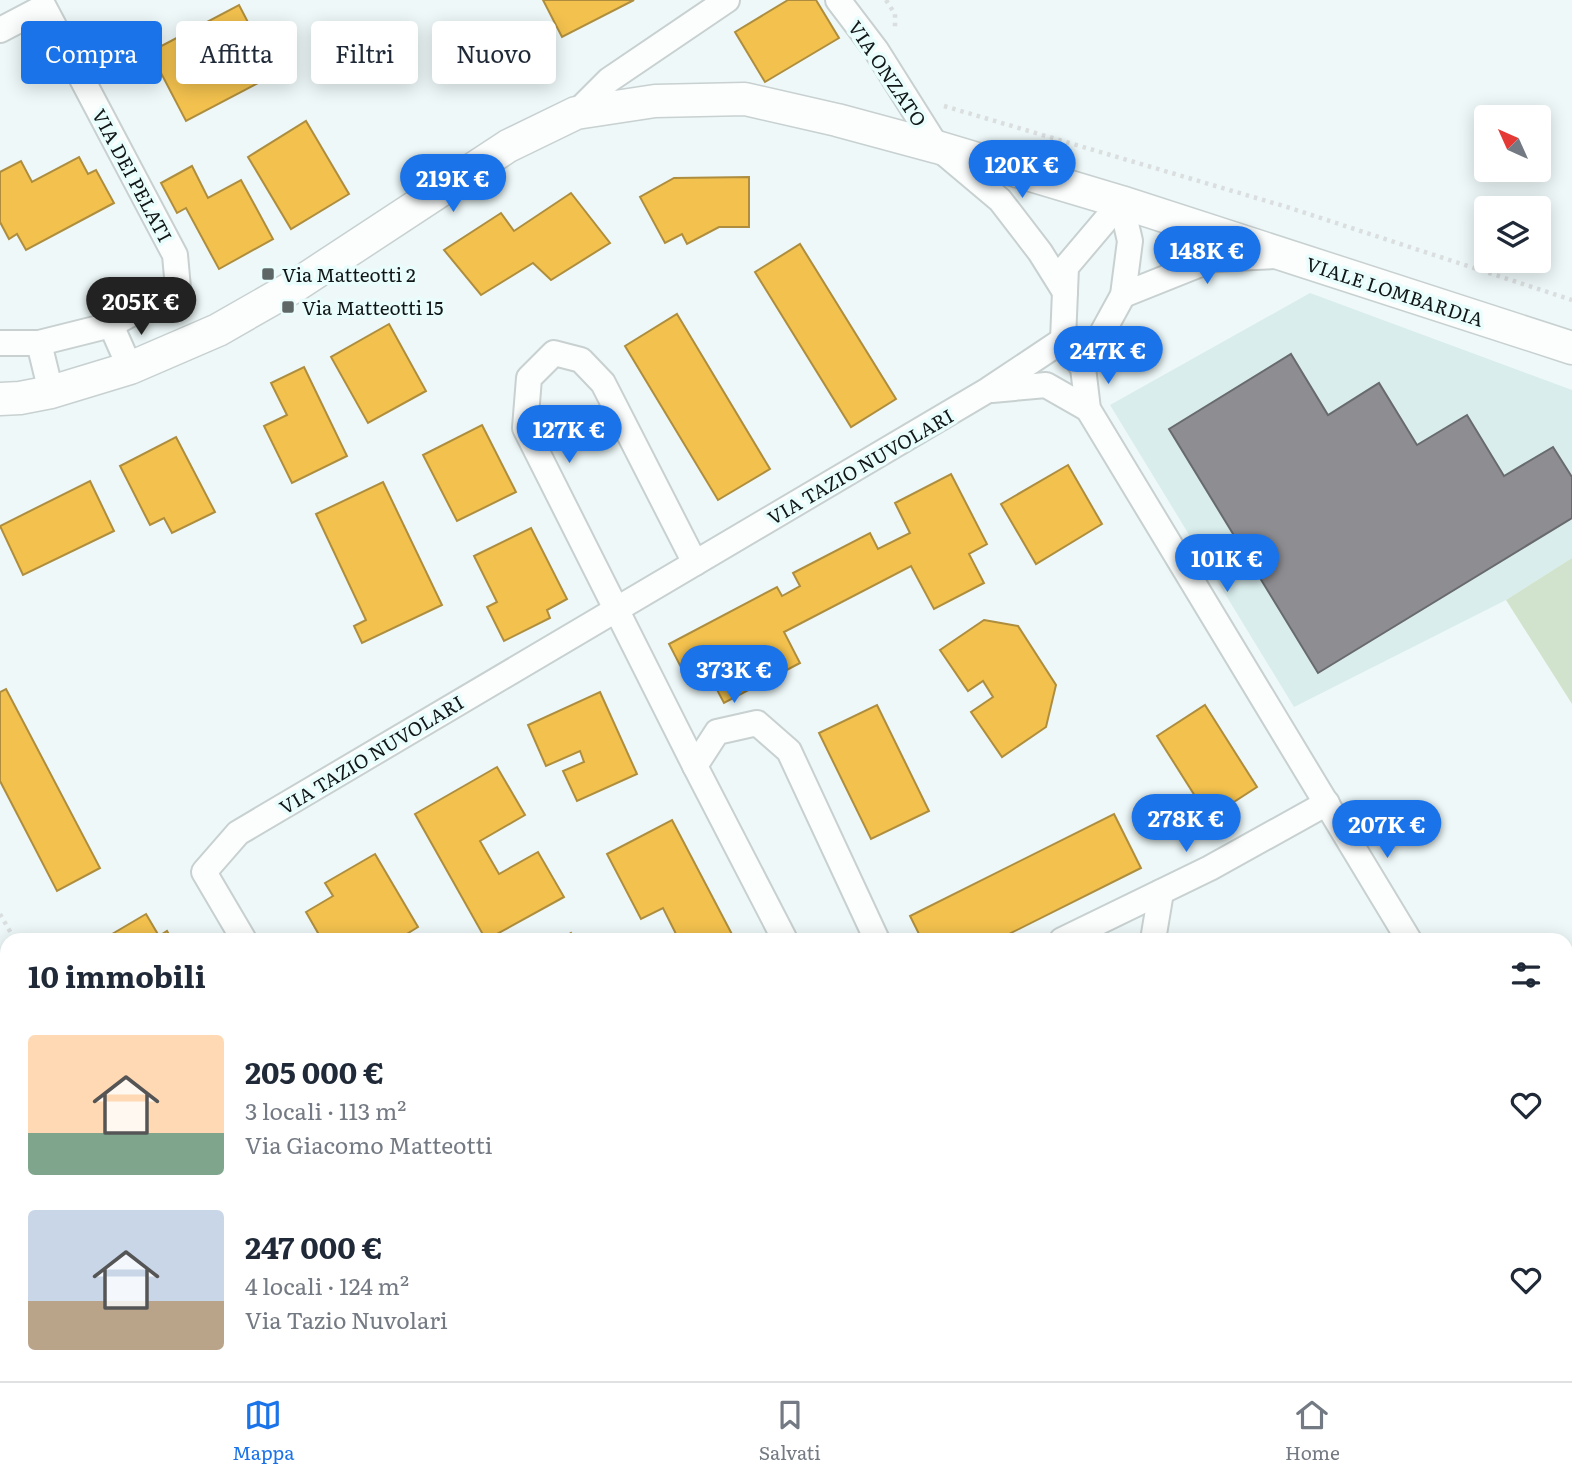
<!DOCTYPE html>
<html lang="it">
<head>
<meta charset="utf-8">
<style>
	body { margin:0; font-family:Literata,serif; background:#f2f2f3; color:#1f2937; height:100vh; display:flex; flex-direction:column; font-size:26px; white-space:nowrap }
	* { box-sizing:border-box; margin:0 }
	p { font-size:23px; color:#747a83 }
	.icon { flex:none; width:38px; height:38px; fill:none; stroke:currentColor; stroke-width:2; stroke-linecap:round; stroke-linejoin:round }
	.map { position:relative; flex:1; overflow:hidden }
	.side { position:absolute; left:0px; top:933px; width:1573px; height:450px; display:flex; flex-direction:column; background:#fff; border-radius:21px 21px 0 0; box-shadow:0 4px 18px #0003 }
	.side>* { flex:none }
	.top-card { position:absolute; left:21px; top:21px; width:700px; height:63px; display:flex; gap:14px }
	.needle { width:46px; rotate:315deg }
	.fabs { position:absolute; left:1474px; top:105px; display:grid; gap:14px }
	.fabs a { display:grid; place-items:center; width:77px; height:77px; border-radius:7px; background:#fff; box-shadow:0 4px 18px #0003; font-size:35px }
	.price { position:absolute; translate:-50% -60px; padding:0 16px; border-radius:24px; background:#1a73e8; color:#fff; font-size:23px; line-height:46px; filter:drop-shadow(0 2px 4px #0008) }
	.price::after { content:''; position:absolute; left:50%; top:42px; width:21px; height:16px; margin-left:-10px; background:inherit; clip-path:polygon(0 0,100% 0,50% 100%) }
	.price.active { background:#222; color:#fff }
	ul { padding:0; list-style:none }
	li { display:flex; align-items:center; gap:21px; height:175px; padding:0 28px }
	li span { display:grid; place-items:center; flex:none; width:196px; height:140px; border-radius:7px; color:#555 }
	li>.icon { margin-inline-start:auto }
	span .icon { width:84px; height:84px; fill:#fffc; stroke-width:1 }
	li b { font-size:30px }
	h2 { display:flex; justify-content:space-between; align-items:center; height:84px; padding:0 28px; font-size:30px }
	.pill { padding:0 24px; border-radius:7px; background:#fff; box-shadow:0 4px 18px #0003; font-size:24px; line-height:63px }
	.pill.active { background:#1a73e8; color:#fff }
	.tabs { display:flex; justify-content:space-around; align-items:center; height:98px; border-top:2px solid #e0e1e3; background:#fff; font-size:19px; color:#747a83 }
	.tabs a { display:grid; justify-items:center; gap:4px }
	.tabs .active { color:#1a73e8 }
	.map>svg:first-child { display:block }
	.built { fill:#d9eded }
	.green { fill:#d1e3cd }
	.homes { fill:#f2c14e; stroke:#ae8e3e; stroke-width:2 }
	.industry { fill:#8d8d92; stroke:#686a6d; stroke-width:2 }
	.building { fill:#c4d9e0; stroke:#b1b9ba; stroke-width:2 }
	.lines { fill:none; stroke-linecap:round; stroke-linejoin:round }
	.service-casing { stroke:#c8d0d0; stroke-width:16 }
	.minor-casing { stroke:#c8d0d0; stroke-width:28 }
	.tertiary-casing { stroke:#c8d0d0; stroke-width:35 }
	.path { stroke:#dadede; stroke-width:4.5; stroke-dasharray:3.5 5; stroke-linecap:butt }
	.service { stroke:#fcfefe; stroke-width:12 }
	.minor { stroke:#fcfefe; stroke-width:24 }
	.tertiary { stroke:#fcfefe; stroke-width:32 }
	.poi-dot { fill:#5e6666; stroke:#e9fdfc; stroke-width:2.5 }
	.labels { text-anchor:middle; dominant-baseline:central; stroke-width:7; stroke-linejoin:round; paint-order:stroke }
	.street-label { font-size:19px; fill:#111717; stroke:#e9fdfc }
	.poi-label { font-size:19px; fill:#111717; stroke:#e9fdfc; text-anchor:start }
</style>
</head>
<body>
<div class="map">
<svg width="1572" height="1381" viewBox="0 0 1572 1381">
	<rect width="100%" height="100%" fill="#eef8f8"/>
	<polygon class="built" points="1310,293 1572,390 1572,558 1506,600 1294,707 1110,405"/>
	<g class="green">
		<polygon points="1572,558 1572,704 1506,600"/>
		<polygon points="301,1376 696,1376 698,1381 303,1381"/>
	</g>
	<g class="homes">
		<polygon points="543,0 634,0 562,37"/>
		<polygon points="788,0 816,0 839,38 765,82 735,32"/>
		<polygon points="239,5 275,74 186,121 150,52"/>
		<polygon points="306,121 349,194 291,229 248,157"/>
		<polygon points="79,157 88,174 96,170 114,203 26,250 17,234 9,239 0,222 0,172 21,161 32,182"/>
		<polygon points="192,166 208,198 241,180 273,239 219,269 186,208 177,213 161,183"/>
		<polygon points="749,177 749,227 719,227 687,244 682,234 665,243 640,197 674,178"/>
		<polygon points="571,193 610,243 551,280 533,263 481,295 444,250 501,213 514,231"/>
		<polygon points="800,244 896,399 851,427 755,272"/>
		<polygon points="677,314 770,469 718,500 625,346"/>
		<polygon points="389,324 426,391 368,423 331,357"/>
		<polygon points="304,367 347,456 292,483 264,426 287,415 271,383"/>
		<polygon points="482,425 516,492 457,521 423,455"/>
		<polygon points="176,437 215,512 172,533 164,518 150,525 120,466"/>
		<polygon points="1068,465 1102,524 1036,564 1001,504"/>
		<polygon points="951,474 987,544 969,554 984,583 934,609 911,566 784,632 800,663 724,703 704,665 685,675 669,644 777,587 782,596 800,586 793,573 870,533 878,549 910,533 895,503"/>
		<polygon points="90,481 114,531 23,575 0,526"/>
		<polygon points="383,482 442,605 362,643 354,626 366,620 316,514"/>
		<polygon points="531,528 567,599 547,610 550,618 504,641 487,607 497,602 474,556"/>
		<polygon points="984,620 1018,626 1056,685 1046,727 1002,757 971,712 993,697 983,681 968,691 940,650"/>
		<polygon points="6,689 100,868 57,891 0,781 0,692"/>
		<polygon points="600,692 637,774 577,801 563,771 584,762 580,751 546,766 528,725"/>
		<polygon points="877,705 929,811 871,839 819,733"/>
		<polygon points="1205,705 1257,787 1209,818 1157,736"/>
		<polygon points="497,767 525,815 480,841 499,874 538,852 564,897 486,940 415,814"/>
		<polygon points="1114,814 1141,868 997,940 922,940 910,916"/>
		<polygon points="672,820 735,940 679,940 663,908 641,919 607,854"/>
		<polygon points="375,854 418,927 397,940 322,940 306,912 333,896 325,883"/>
		<polygon points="146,914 159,936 167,931 172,940 102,940"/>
		<polygon points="571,933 575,940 560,940"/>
		<polygon points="0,1063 7,1084 7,1109 0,1111"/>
		<polygon points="7,1328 7,1376 32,1376 18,1381 0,1381 0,1331"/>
	</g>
	<polygon class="industry" points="1291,354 1328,415 1379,383 1417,445 1467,415 1504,476 1553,447 1572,477 1572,518 1318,673 1169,429"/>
	<g class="building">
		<polygon points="456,1376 613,1376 615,1381 442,1381"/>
		<polygon points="613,1376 646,1376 650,1381 615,1381"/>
		<polygon points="926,1376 1048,1376 1052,1381 927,1381"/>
		<polygon points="1048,1376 1099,1376 1102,1381 1052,1381"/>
	</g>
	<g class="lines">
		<defs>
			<polyline id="service" points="1566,1230 1572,1227"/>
			<g id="minor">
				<polyline points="838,0 876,50 937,147 1000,200 1040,252 1065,292"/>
				<polyline points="0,30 44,7 175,255 178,288 111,325 39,343 0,343"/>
				<polyline points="576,113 609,80 727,0"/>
				<polyline points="1121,202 1066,267 1063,340 1083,368 1088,409 1409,940"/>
				<polyline points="1123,295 1213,259 1276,256"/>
				<polyline points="111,325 130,368"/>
				<polyline points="39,343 51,392"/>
				<polyline points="1083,368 1123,295 1130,241 1121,202"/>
				<polyline points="992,390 1046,385 1088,409"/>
				<polyline points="695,563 603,383 581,360 554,353 529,378 525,428 695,766"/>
				<polyline points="244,940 204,872 238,833 988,390 1063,340"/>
				<polyline points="785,940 695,766 717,732 757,723 789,751 877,940"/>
				<polyline points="1062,940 1210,868 1327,803"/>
				<polyline points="1153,940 1161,892"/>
				<polyline points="1566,1201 1572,1211"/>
			</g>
			<polyline id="tertiary" points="0,399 20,398 51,392 130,368 218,330 295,286 508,146 576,113 655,101 745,99 837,120 937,147 1121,202 1572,348"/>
		</defs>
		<use href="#service" class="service-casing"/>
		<use href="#minor" class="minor-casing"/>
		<use href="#tertiary" class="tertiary-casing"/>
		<g class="path">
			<polyline points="886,0 895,14 895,27"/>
			<polyline points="944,106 1287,207 1572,300"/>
			<polyline points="0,914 15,940"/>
			<polyline points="0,1273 7,1270"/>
			<polyline points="68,1376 70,1381"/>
			<polyline points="314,1376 316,1381"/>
		</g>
		<use href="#service" class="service"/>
		<use href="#minor" class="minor"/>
		<use href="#tertiary" class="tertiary"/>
	</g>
	<g class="poi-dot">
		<rect x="261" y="267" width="14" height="14" rx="3.5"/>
		<rect x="281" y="300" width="14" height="14" rx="3.5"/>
	</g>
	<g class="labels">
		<g class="street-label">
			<text transform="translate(888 73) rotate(56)">VIA ONZATO</text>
			<text transform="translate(133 175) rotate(62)">VIA DEI PELATI</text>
			<text transform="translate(1395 291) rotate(18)">VIALE LOMBARDIA</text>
			<text transform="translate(860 466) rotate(-30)">VIA TAZIO NUVOLARI</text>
			<text transform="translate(371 754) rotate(-31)">VIA TAZIO NUVOLARI</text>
		</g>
		<g class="poi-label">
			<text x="282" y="274">Via Matteotti 2</text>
			<text x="302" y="307">Via Matteotti 15</text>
		</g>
	</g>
</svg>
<div class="fabs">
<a><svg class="needle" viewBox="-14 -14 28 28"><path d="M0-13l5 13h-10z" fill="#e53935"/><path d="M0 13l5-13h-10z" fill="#747a83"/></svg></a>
<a><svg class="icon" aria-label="layers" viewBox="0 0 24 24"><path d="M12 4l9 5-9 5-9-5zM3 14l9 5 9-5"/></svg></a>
</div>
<b class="price" style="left:1022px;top:200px">120K €</b>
<b class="price" style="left:453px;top:214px">219K €</b>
<b class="price" style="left:1207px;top:286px">148K €</b>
<b class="price active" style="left:141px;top:337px">205K €</b>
<b class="price" style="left:1108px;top:386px">247K €</b>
<b class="price" style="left:569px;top:465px">127K €</b>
<b class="price" style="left:1227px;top:594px">101K €</b>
<b class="price" style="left:734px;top:705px">373K €</b>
<b class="price" style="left:1186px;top:854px">278K €</b>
<b class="price" style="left:1387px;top:860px">207K €</b>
<div class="top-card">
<a class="pill active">Compra</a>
<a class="pill">Affitta</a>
<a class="pill">Filtri</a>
<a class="pill">Nuovo</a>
</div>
<section class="side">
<h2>10 immobili<svg class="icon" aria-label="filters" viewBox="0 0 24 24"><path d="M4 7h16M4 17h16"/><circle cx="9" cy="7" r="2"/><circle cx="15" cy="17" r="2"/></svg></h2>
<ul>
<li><span style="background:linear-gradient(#ffd9b3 70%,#7fa58c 0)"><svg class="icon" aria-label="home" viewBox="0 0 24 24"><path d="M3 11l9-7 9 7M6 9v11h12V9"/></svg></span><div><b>205 000 €</b><p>3 locali · 113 m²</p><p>Via Giacomo Matteotti</p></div><svg class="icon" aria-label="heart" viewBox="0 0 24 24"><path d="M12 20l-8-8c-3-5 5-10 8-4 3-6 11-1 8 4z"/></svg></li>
<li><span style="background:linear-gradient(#c9d6e8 65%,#b9a48a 0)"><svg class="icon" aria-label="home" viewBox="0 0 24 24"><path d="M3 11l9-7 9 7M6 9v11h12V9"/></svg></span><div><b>247 000 €</b><p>4 locali · 124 m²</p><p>Via Tazio Nuvolari</p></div><svg class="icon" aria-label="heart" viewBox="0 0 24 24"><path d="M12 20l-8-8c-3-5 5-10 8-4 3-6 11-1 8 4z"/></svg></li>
</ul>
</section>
</div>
<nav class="tabs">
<a class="active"><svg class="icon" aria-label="map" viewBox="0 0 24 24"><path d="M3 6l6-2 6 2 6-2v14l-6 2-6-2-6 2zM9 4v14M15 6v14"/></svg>Mappa</a>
<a><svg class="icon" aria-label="saved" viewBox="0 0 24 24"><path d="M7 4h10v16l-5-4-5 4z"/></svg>Salvati</a>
<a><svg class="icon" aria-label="home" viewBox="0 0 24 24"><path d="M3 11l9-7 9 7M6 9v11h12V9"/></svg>Home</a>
</nav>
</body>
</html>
